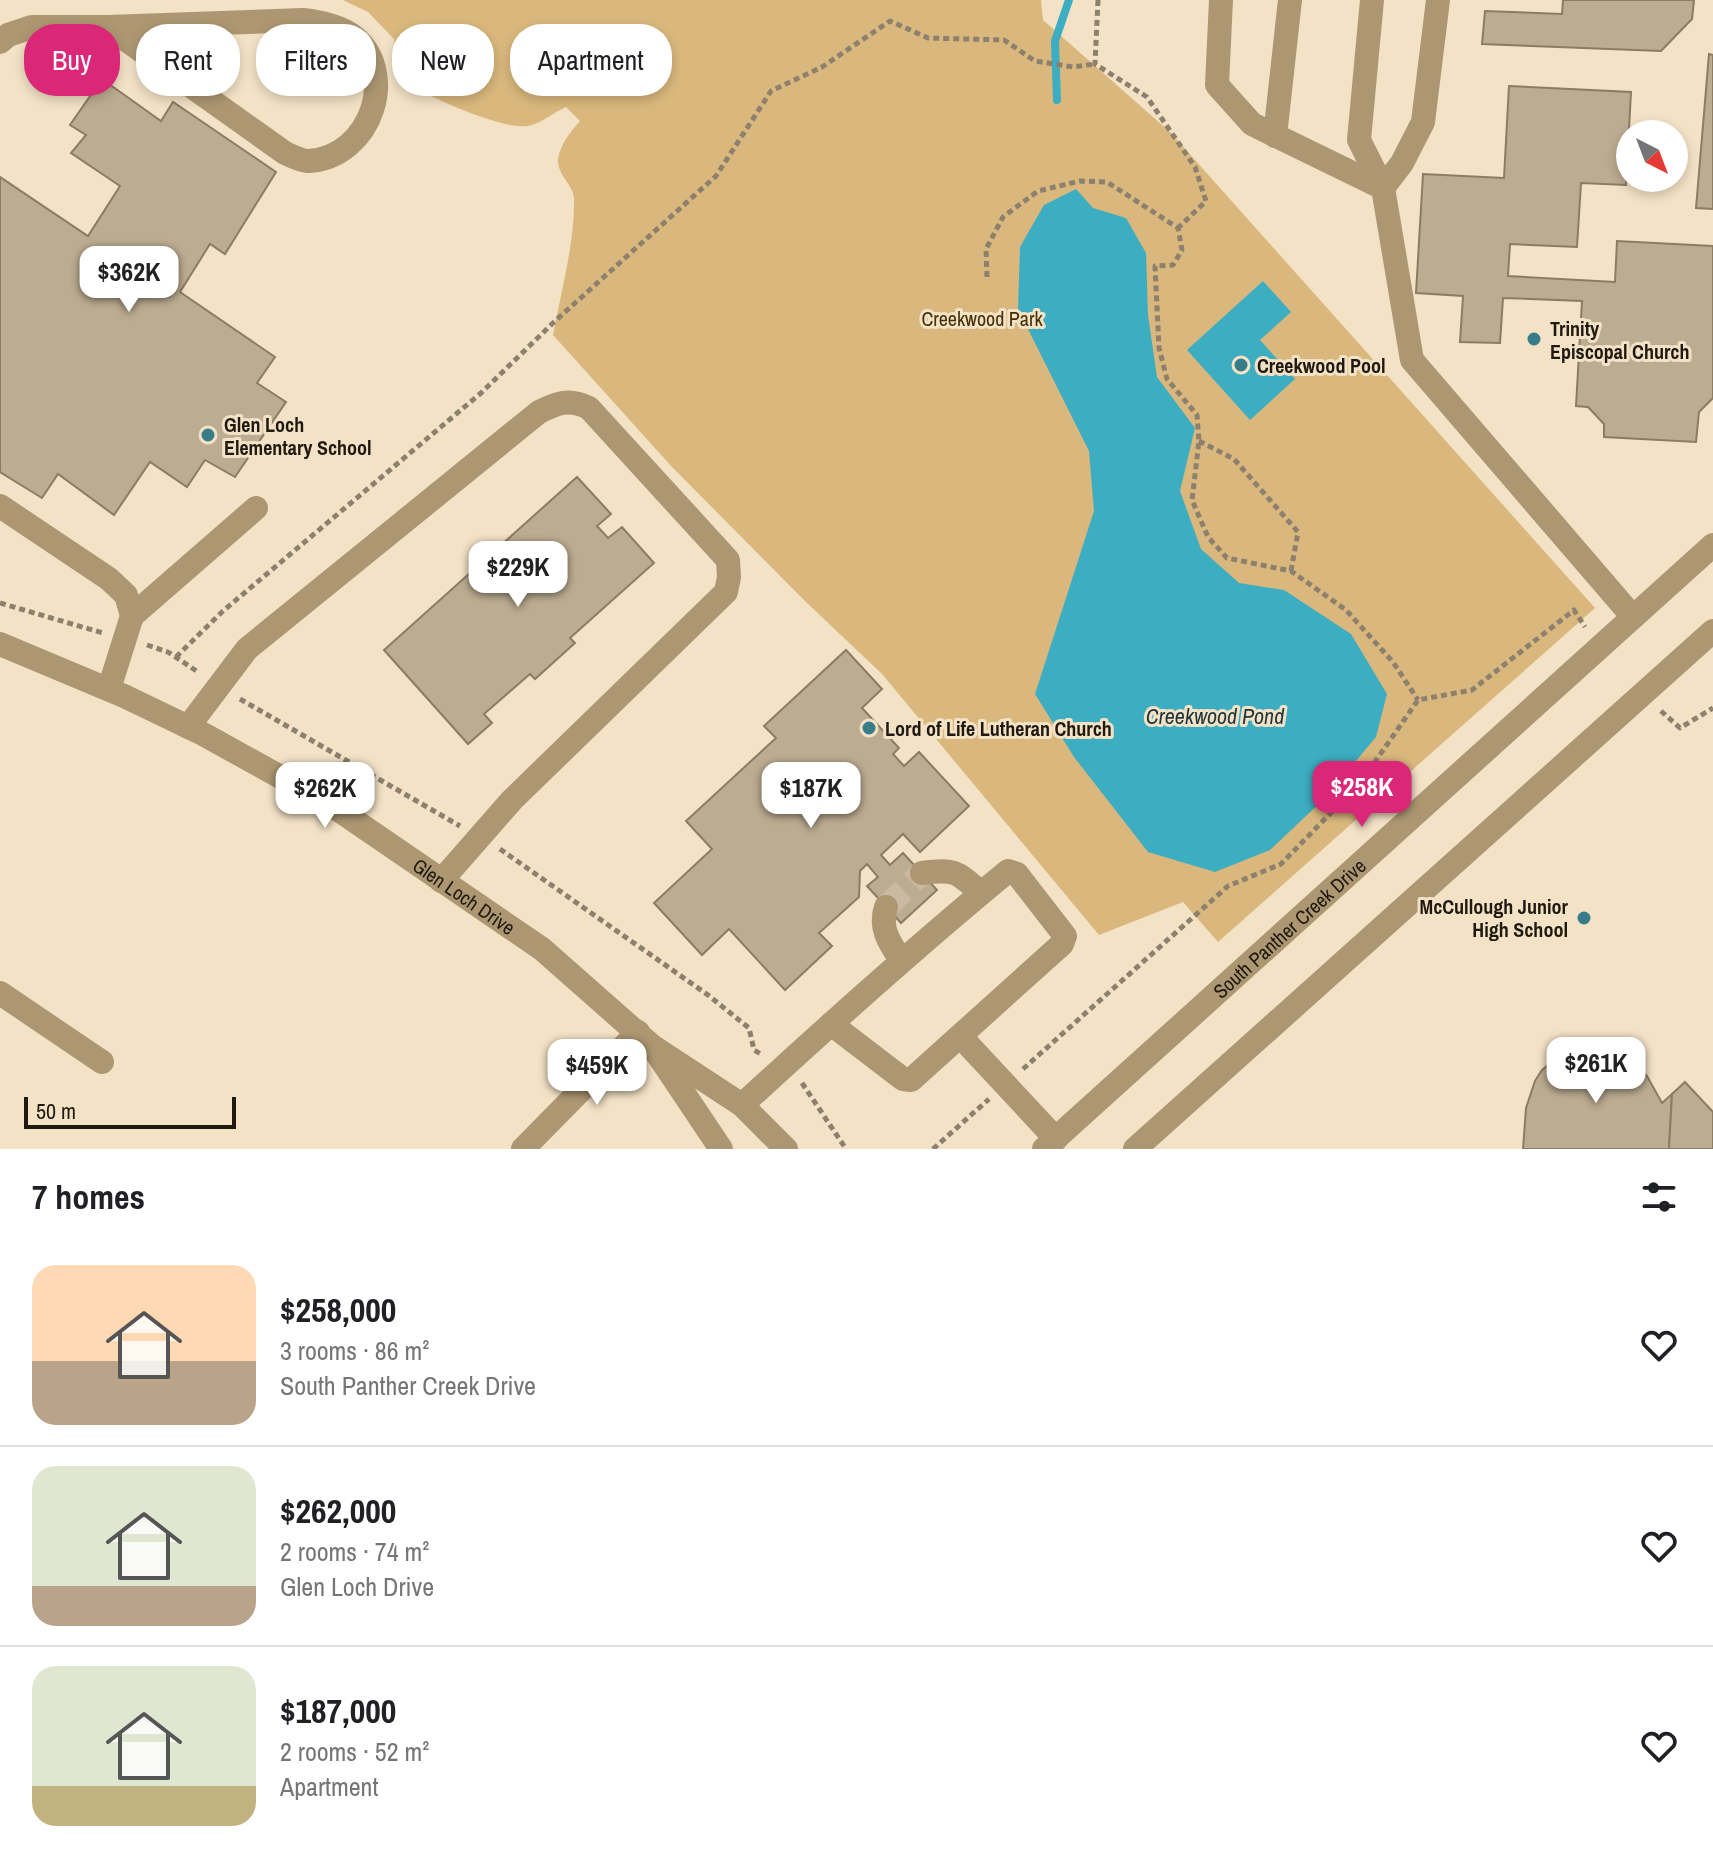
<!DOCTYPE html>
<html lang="en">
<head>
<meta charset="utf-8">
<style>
	body { margin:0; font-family:"Archivo Narrow",sans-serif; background:#f6f6f6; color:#202124; height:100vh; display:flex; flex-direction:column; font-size:30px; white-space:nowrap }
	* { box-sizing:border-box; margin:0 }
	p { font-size:26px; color:#757577 }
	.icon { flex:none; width:44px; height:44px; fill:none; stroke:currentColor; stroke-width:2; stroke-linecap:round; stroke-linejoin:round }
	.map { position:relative; height:1149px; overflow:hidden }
	.sheet { display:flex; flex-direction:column; background:#fff; flex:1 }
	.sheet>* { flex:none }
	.banner { position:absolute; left:24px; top:24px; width:800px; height:72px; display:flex; gap:16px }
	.needle { width:52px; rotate:138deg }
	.controls { position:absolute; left:1616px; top:120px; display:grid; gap:16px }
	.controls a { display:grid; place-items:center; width:72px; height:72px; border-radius:50%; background:#fff; box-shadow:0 4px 12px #0003; font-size:40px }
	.scale { position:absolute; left:24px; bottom:20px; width:212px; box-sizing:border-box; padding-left:8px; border:4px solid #1f190f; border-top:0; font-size:22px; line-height:28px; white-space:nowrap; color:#1f190f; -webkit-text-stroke:6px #f3e2c6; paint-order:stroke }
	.price { position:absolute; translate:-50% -68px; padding:0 18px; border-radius:16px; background:#fff; color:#222; font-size:26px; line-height:52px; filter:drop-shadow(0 2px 4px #0008) }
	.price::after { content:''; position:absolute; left:50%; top:48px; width:24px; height:18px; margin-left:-12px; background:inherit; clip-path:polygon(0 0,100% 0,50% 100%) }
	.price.active { background:#db2777; color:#fff }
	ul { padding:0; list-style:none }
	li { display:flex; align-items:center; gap:24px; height:200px; padding:0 32px }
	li+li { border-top:2px solid #e0e0e0 }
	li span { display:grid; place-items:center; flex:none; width:224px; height:160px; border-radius:24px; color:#555 }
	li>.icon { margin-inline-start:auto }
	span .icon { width:96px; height:96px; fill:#fffc; stroke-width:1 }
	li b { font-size:34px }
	h2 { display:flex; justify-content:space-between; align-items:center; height:96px; padding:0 32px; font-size:34px }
	.pill { padding:0 28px; border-radius:32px; background:#fff; box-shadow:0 4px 12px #0003; font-size:28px; line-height:72px }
	.pill.active { background:#db2777; color:#fff }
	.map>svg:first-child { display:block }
	.green { fill:#dab87d }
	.water { fill:#3dadc1 }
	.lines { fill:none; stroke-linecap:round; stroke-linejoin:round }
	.stream { stroke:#3dadc1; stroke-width:8 }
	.building { fill:#bcac91; stroke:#8b7c62; stroke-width:2 }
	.minor-tunnel { stroke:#c9baa1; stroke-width:24; stroke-dasharray:24 12; stroke-linecap:butt }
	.path { stroke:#8d816e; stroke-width:5; stroke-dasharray:6 4; stroke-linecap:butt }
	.minor { stroke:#ad9772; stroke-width:24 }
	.poi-dot { fill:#367c89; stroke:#f3e2c6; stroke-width:3 }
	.labels { text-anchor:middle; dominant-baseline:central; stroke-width:6; stroke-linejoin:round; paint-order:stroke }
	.park-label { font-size:20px; fill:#442f04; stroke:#f3e2c6 }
	.poi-label { font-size:20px; font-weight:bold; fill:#1f190f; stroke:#f3e2c6; text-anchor:start }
	.street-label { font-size:20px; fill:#1f190f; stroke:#f3e2c6 }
	.water-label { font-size:22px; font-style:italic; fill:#1f373c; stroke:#f3e2c6 }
</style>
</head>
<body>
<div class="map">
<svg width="1713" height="1149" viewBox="0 0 1713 1149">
	<rect width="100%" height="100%" fill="#f3e2c6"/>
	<path class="green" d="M343,0H1041L1043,20L1170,132L1595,608L1218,942L1183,902L1099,935L882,674L806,602L672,467L553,335C561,291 575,243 574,198C573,184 557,175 558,159C560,145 571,131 580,121L566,107C555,112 544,121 532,125C507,134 425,94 401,81L394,39L368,12Z"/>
	<g class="water">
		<polygon points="1076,189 1093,208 1126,218 1146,253 1148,315 1157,377 1195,428 1180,491 1201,549 1239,583 1284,590 1351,634 1387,694 1376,737 1324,799 1270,850 1215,872 1148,852 1074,757 1035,694 1094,511 1089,451 1018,309 1020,247 1044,205"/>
		<polygon points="1263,281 1291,312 1260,340 1295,379 1250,420 1187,350"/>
	</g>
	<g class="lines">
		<polyline class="stream" points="1057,100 1055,41 1069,0"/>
	</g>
	<g class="building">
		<polygon points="1563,0 1694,0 1692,19 1661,51 1482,44 1485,11 1562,14"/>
		<polygon points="1709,54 1713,55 1713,209 1696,208"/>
		<polygon points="102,79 161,121 173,102 276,172 225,254 210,244 180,292 275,357 257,383 286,402 235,477 205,460 187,487 150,462 114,515 58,474 42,498 0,472 0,177 88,236 120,186 71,153 86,135 70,125"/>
		<polygon points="1509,86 1631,92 1626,185 1581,183 1577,247 1510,244 1508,276 1615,282 1617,241 1713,246 1713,398 1699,412 1696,442 1604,437 1604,424 1588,407 1576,406 1582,301 1503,298 1500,343 1460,342 1463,296 1416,293 1423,174 1504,178"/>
		<polygon points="577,477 611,514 597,526 608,538 622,527 654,563 570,638 575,643 535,679 530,674 484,714 492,723 468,744 384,650"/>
		<polygon points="846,650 882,689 862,708 899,748 893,754 904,766 919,752 969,806 920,852 903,834 881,855 890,865 903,853 937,890 901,923 867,886 878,877 867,864 860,871 859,897 819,933 832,946 785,990 729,929 702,955 654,903 712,849 686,821 776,738 764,726"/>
		<polygon points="1590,1046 1616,1051 1628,1057 1647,1076 1662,1103 1672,1094 1669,1149 1523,1149 1526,1108 1535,1081 1542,1070 1563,1053"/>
		<polygon points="1685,1082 1713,1112 1713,1149 1669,1149 1672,1094"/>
	</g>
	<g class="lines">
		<polyline class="minor-tunnel" points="886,907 922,873"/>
		<g class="path">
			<polyline points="1098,0 1095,64 1147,97 1195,167 1206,201 1178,228"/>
			<polyline points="987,277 986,249 1003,217 1038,191 1080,181 1107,182 1178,228 1182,250 1173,265 1155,266 1159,348 1167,379 1197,415 1199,441 1192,500 1208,537 1227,558 1291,571 1346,610 1393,662 1418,700"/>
			<polyline points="1199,441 1234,459 1298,532 1291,571"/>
			<polyline points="0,603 103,633"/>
			<polyline points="147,645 168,652 198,672"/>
			<polyline points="176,657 223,611 481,393 554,322 716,176 771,91 822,67 890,21 928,38 1004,40 1035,61 1073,67 1095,64"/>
			<polyline points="240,699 460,826"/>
			<polyline points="1661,711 1680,728 1713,708"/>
			<polyline points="500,849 708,995 749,1028 754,1050 761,1054"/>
			<polyline points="1023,1069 1228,886 1281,864 1361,782 1418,700 1472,690 1574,610 1585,627"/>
			<polyline points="802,1083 846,1149"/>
			<polyline points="933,1149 989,1099"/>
		</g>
		<g class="minor">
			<polyline points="1221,0 1217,85 1252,124 1383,188"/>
			<polyline points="1372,0 1359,140 1383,188 1412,360 1633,617"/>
			<path d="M0,42L8,35L32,27H108L303,20C320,22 336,25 350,34C401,69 372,158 308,161C301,161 292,156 285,153L108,27"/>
			<polyline points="1275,136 1290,0"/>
			<polyline points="1383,188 1402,163 1423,122 1438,0"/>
			<polyline points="0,506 109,579 126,595 132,616 109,689"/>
			<polyline points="132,616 256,508"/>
			<path id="s1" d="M0,644L124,696L203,734L333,806L542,949L652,1046L742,1105L786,1149"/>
			<path d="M188,727L247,649L539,412C557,403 569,398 589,408L728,560L729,577L726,592L512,800L441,881"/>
			<path d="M922,873C955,869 956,871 981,893"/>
			<path d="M886,907C879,928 889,942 901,960"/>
			<polyline points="0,993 102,1062"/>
			<polyline points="961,1037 1056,1139"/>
			<polyline points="656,1052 721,1149"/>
			<path d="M742,1105C829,1025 917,946 1008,871L1017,874L1065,936L1062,944L911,1080L903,1079L831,1024"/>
			<polyline points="523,1149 638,1032"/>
			<path id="s2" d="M1044,1149L1713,545"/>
			<polyline points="1135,1149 1713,631"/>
		</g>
	</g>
	<g class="poi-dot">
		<circle cx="1534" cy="339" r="8"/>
		<circle cx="1241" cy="365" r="8"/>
		<circle cx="208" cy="435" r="8"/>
		<circle cx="869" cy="728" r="8"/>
		<circle cx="1584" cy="918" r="8"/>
	</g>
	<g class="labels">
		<g class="park-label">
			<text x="982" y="318">Creekwood Park</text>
		</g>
		<g class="poi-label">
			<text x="1550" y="328">Trinity<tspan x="1550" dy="23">Episcopal Church</tspan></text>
			<text x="1257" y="365">Creekwood Pool</text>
			<text x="224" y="424">Glen Loch<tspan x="224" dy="23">Elementary School</tspan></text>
			<text x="885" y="728">Lord of Life Lutheran Church</text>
			<text x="1568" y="906" text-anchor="end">McCullough Junior<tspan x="1568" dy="23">High School</tspan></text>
		</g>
		<g class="street-label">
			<text stroke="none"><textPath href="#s1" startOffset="530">Glen Loch Drive</textPath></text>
			<text stroke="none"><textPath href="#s2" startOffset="330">South Panther Creek Drive</textPath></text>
		</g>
		<g class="water-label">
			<text x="1215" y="716">Creekwood Pond</text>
		</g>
	</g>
</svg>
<div class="controls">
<a><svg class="needle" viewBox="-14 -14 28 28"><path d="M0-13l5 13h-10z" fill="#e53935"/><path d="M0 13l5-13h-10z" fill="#757577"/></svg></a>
</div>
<div class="scale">50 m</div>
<b class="price" style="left:129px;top:314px">$362K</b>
<b class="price" style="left:518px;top:609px">$229K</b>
<b class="price active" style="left:1362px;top:829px">$258K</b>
<b class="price" style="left:325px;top:830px">$262K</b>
<b class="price" style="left:811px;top:830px">$187K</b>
<b class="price" style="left:1596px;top:1105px">$261K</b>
<b class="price" style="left:597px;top:1107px">$459K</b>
<div class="banner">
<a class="pill active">Buy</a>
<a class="pill">Rent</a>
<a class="pill">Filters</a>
<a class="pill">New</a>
<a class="pill">Apartment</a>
</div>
</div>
<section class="sheet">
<h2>7 homes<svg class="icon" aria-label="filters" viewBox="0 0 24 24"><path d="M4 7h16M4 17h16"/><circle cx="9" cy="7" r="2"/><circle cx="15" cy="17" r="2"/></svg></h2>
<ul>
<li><span style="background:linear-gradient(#ffd9b3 60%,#b9a48a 0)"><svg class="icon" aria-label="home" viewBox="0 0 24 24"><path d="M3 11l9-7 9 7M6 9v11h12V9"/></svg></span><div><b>$258,000</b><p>3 rooms · 86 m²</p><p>South Panther Creek Drive</p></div><svg class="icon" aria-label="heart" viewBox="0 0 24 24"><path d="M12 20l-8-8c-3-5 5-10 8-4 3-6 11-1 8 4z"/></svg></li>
<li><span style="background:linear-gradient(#dfe7d0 75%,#b9a48a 0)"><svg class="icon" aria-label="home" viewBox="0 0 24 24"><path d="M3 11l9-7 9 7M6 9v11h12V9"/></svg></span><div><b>$262,000</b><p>2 rooms · 74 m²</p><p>Glen Loch Drive</p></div><svg class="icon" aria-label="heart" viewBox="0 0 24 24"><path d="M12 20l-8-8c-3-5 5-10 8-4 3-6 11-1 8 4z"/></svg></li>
<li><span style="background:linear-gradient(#dfe7d0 75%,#c2b280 0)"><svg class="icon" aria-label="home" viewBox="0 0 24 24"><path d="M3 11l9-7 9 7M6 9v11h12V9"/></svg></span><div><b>$187,000</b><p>2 rooms · 52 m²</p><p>Apartment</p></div><svg class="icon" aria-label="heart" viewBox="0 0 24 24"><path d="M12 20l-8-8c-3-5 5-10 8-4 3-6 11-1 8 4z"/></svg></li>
</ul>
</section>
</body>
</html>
